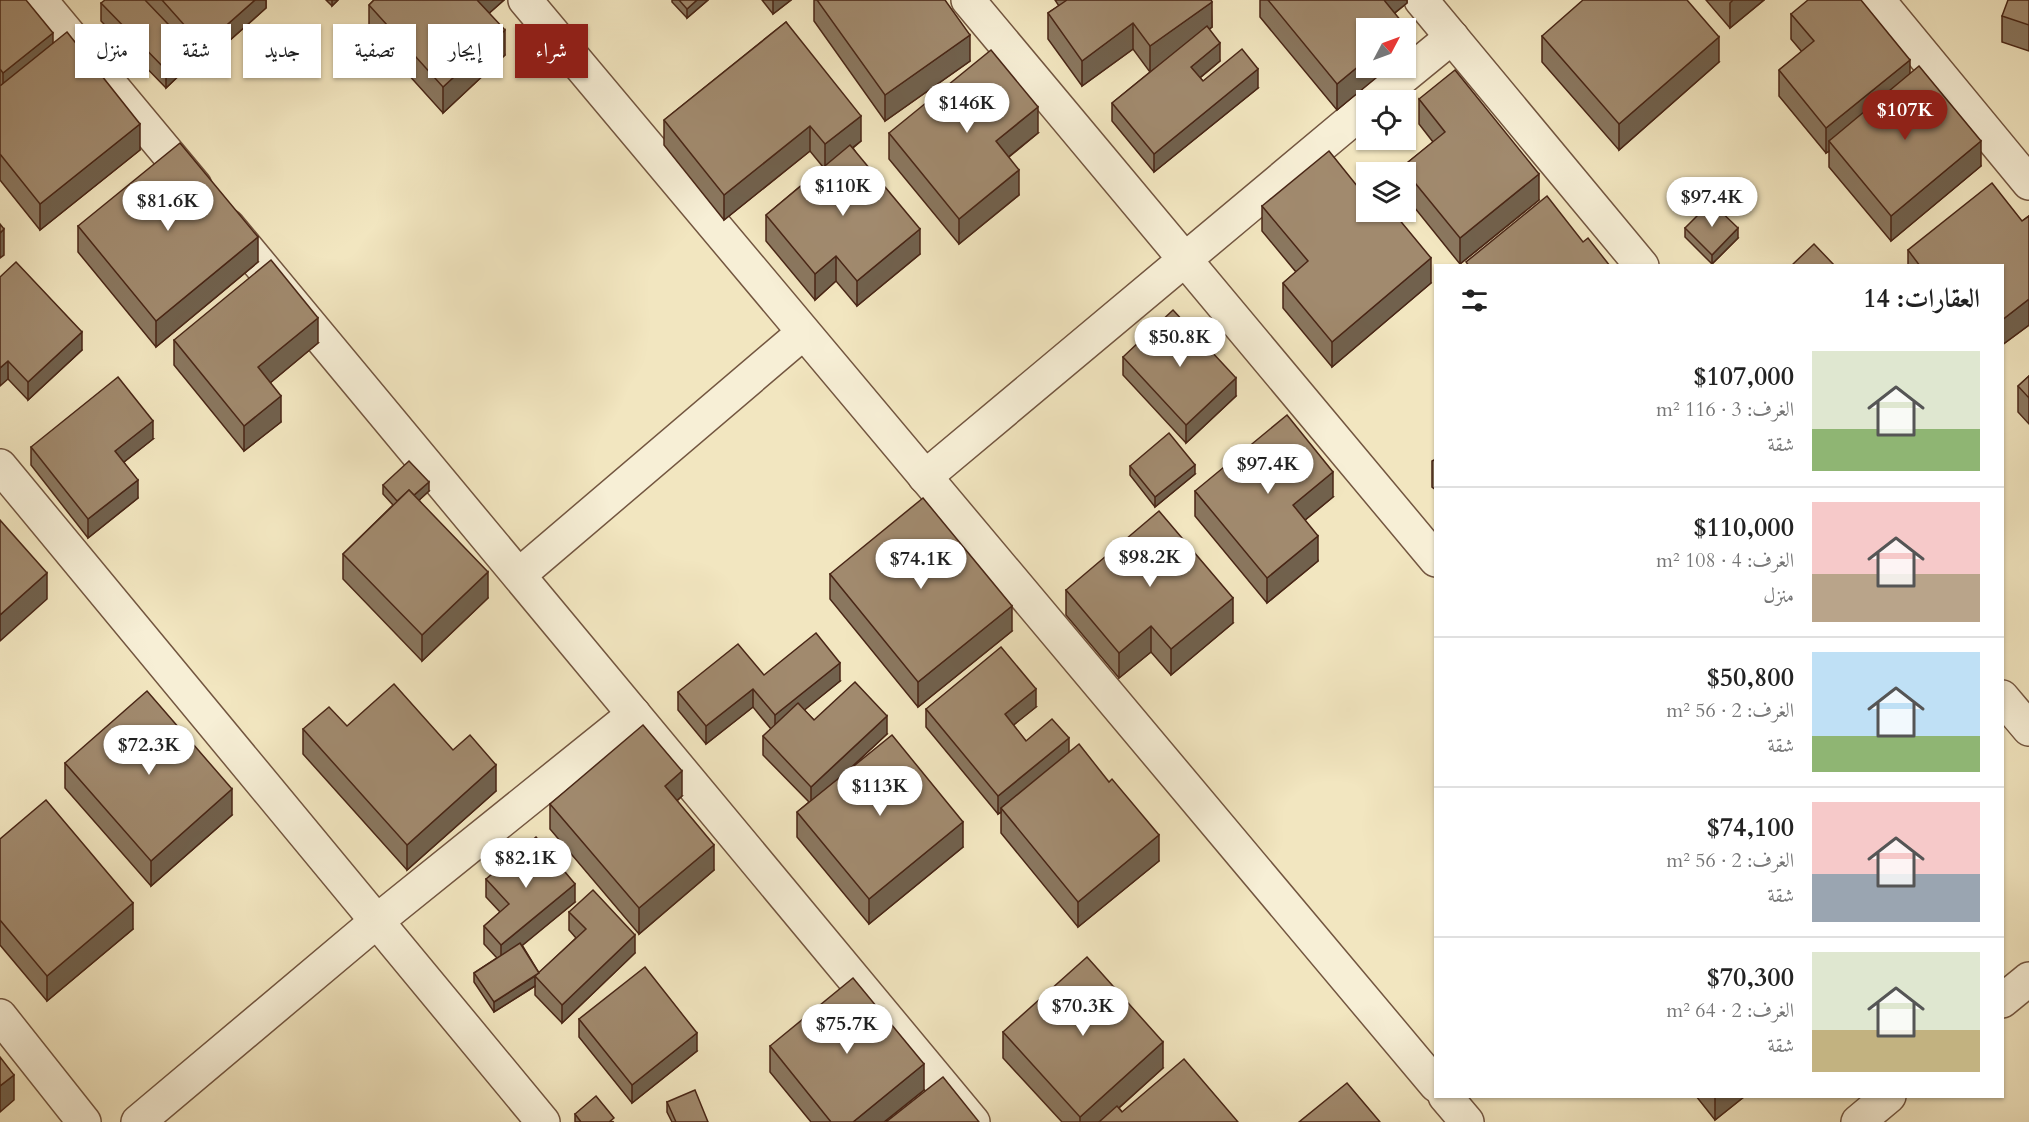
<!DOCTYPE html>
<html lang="ar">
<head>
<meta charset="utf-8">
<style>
	body { margin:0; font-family:Cardo,Amiri,serif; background:#f6f6f6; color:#222; direction:rtl; height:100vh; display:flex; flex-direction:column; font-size:22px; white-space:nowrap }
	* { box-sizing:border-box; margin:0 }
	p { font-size:20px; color:#767676 }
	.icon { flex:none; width:33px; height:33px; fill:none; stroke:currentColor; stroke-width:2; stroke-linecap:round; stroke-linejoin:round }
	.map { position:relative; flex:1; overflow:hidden; direction:ltr }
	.drawer { position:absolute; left:1434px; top:264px; width:570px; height:834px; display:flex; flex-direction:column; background:#fff; border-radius:0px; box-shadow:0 2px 4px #0004; direction:rtl }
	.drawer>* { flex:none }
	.banner { position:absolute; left:18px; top:24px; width:570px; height:54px; direction:rtl; display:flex; gap:12px }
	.needle { width:39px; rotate:49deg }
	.buttons { position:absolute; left:1356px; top:18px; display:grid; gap:12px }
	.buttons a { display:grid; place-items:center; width:60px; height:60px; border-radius:0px; background:#fff; box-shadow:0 2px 4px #0004; font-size:30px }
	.price { position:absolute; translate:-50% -51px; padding:0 14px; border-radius:21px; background:#fff; color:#222; font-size:20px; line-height:39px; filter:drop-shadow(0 2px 3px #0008) }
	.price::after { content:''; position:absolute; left:50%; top:36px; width:18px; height:14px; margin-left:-9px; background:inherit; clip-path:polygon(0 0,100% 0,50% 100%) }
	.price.on { background:#8f2418; color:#fff }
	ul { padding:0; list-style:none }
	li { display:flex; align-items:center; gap:18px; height:150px; padding:0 24px }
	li+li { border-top:2px solid #e0e0e0 }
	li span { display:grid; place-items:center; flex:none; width:168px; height:120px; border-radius:0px; color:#555 }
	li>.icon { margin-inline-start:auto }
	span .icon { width:72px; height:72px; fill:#fffc; stroke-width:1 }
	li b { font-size:26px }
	h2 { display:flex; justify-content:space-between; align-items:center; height:72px; padding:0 24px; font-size:26px }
	.pill { padding:0 21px; border-radius:0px; background:#fff; box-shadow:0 2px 4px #0004; font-size:21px; line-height:54px }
	.pill.on { background:#8f2418; color:#fff }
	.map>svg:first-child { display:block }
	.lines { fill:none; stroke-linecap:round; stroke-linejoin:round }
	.minor-casing { stroke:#735640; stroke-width:36 }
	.minor { stroke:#f7efd6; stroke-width:33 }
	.wall { fill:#8a775f; stroke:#492616; stroke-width:1.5 }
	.shaded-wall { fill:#71614d; stroke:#492616; stroke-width:1.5 }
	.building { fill:#a18a6e; stroke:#492616; stroke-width:1.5 }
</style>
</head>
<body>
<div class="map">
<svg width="2029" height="1122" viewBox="0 0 2029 1122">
	<rect width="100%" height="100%" fill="#f2e6c0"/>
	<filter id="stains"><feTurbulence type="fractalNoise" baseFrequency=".00333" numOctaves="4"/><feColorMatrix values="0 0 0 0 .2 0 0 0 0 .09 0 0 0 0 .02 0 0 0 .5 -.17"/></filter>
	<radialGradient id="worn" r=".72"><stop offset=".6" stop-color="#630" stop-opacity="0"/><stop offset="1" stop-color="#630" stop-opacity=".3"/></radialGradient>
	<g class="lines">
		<defs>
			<g id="minor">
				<polyline points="40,0 195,186"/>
				<polyline points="525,0 1436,1085"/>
				<polyline points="968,0 1436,560"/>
				<polyline points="1421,0 1642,266"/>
				<polyline points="1878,0 2029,183"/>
				<polyline points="1375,100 1452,37"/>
				<polyline points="228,226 973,1122"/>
				<polyline points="0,466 543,1122"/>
				<polyline points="925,477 1366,108"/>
				<polyline points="519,575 803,333"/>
				<polyline points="2002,697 2029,729"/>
				<polyline points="2002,1001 2029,979"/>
				<polyline points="0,1016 84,1122"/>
				<polyline points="1445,1096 1467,1122"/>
				<polyline points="138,1122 377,921 634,714"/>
				<polyline points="1858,1122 1889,1096"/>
			</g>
		</defs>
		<use href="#minor" class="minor-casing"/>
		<use href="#minor" class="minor"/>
	</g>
	<g class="wall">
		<polygon points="0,0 53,44 140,150 40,230 0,180"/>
		<polygon points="146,0 266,0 266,8 203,64 190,50 190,65 166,88 101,21 101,3"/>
		<polygon points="326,0 338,0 332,6"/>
		<polygon points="374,0 504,0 489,13 505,55 443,113 369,31 369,5"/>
		<polygon points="672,0 708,0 687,18 672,2"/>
		<polygon points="762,0 791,0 773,14"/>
		<polygon points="814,0 945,0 970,61 885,121 814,21"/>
		<polygon points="1055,0 1211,0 1212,27 1209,29 1220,61 1200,78 1203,81 1258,88 1154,172 1112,121 1112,103 1150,72 1133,49 1082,86 1048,39 1048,13 1059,6"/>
		<polygon points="1260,0 1407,0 1407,3 1395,13 1406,52 1337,110 1260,17"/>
		<polygon points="1706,0 1764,0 1730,28"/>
		<polygon points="2029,0 2029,51 2002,42 2002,16"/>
		<polygon points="1791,14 1910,74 1981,166 1891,241 1829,167 1829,151 1826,153 1779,96 1779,70 1802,52 1791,39"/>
		<polygon points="786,22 861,141 853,148 920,254 857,306 836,281 815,300 766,241 766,215 823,167 810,151 724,220 664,145 664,120"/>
		<polygon points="1542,36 1719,62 1619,150 1542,62"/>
		<polygon points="1419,99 1539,200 1460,264 1406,197 1406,172 1402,172 1402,167 1433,142 1419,124"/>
		<polygon points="889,133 1038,133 1009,157 1019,195 959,244 889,159"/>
		<polygon points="1262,206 1431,283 1332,367 1283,308 1283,283 1296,272 1262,231"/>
		<polygon points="2029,216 2029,325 2002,345 2002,266 1908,266 1908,250 2022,221"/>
		<polygon points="78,226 258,262 156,347 78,252"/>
		<polygon points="1685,228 1738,238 1712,264 1685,237"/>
		<polygon points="0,277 82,350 28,400 8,379"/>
		<polygon points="174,340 318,343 270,383 281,422 244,451 174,365"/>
		<polygon points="1123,357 1236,396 1186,443 1123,375"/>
		<polygon points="2029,376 2029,424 2018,412 2018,386"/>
		<polygon points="153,439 124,462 138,498 88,538 31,465 31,447"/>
		<polygon points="1436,459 1436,490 1432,487 1432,461"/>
		<polygon points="1130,466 1195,474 1155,507 1130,475"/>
		<polygon points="383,485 429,491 419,500 488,598 422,661 343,579 343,554 393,505 383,494"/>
		<polygon points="1195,491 1333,497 1305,520 1318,561 1267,603 1195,516"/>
		<polygon points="830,574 1012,631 918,707 830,599"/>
		<polygon points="1066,590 1233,623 1171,675 1151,652 1119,678 1066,615"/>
		<polygon points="764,675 840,681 804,710 814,720 887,734 844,774 963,847 869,924 797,837 797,812 809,802 763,755 763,736 771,729 753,707 706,744 678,710 678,692"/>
		<polygon points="1036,707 1013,725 1026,741 1069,753 1159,861 1078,927 1001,833 1001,812 998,814 926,727 926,709"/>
		<polygon points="347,726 453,750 496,791 407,870 303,754 303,729"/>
		<polygon points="65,763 232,815 151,886 65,788"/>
		<polygon points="682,796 677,801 714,870 639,934 550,829 550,804"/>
		<polygon points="0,839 133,929 47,1001 0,945"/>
		<polygon points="486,879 575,902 522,945 539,973 576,938 569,930 569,912 635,953 562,1023 535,995 535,986 494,1012 474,982 474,973 497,958 484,944 484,926 500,912 486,897"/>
		<polygon points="579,1019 697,1051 632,1103 579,1037"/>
		<polygon points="1003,1032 1163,1068 1119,1108 1122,1112 1238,1122 1062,1122 1003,1058"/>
		<polygon points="770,1046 924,1090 884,1122 811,1122 770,1072"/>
		<polygon points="1696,1096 1745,1096 1715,1120"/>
		<polygon points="667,1102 708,1122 672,1122 667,1112"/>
		<polygon points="575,1114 614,1122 575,1122"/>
	</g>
	<g class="shaded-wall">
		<polygon points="255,0 266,0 266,8 203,64 203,46"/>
		<polygon points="332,0 338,0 332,6"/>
		<polygon points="476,0 504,0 476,25"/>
		<polygon points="697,0 708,0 687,18 687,9"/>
		<polygon points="773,0 791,0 773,14"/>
		<polygon points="1382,0 1407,0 1407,3 1382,23"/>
		<polygon points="1733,0 1764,0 1730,28 1730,3"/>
		<polygon points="1212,2 1212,27 1150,72 1150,46"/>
		<polygon points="1133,23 1133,49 1082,86 1082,61"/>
		<polygon points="505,30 505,55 443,113 443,87"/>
		<polygon points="53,33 53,59 3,99 3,73"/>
		<polygon points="970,35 970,61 885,121 885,95"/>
		<polygon points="1719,37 1719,62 1619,150 1619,124"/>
		<polygon points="1220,43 1220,61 1191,85 1191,67"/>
		<polygon points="190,47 190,65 166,88 166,70"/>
		<polygon points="1366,60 1366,68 1388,68 1337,110 1337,84"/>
		<polygon points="1910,60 1910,86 1829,141 1829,151 1826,153 1826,128"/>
		<polygon points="1258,69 1258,88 1154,172 1154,154"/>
		<polygon points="1038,107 1038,133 996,167 996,141"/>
		<polygon points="861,116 861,141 825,169 825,144"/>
		<polygon points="140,124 140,150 40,230 40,204"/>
		<polygon points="810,126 810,151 724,220 724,195"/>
		<polygon points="1981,141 1981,166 1891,241 1891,216"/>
		<polygon points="1019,170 1019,195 959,244 959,219"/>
		<polygon points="1539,174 1539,200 1460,264 1460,238"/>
		<polygon points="1738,228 1738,238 1712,264 1712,255"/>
		<polygon points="4,229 4,255 0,258 0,233"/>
		<polygon points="920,229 920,254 857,306 857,281"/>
		<polygon points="258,237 258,262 156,347 156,321"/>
		<polygon points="836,256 836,281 815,300 815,274"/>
		<polygon points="1431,258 1431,283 1332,367 1332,342"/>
		<polygon points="2029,299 2029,325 2002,345 2002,320"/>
		<polygon points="318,318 318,343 258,393 258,367"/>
		<polygon points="82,332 82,350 28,400 28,382"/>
		<polygon points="8,361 8,379 0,386 0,368"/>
		<polygon points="1236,378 1236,396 1186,443 1186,425"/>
		<polygon points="281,396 281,422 244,451 244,426"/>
		<polygon points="153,421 153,439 115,469 115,451"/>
		<polygon points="1195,465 1195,474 1155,507 1155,497"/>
		<polygon points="1333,472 1333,497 1293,530 1293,505"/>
		<polygon points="138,480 138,498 88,538 88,519"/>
		<polygon points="429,482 429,491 402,516 402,506"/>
		<polygon points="1318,536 1318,561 1267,603 1267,578"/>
		<polygon points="488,572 488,598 422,661 422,635"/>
		<polygon points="47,573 47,599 0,641 0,615"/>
		<polygon points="1233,598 1233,623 1171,675 1171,649"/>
		<polygon points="1012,606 1012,631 918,707 918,682"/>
		<polygon points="1151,626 1151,652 1119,678 1119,653"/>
		<polygon points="840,663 840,681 775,734 775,715"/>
		<polygon points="753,689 753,707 706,744 706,726"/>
		<polygon points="1036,689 1036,707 1005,732 1005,714"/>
		<polygon points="887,716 887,734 811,805 811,787"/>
		<polygon points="1069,738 1069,756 1001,808 1001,812 998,814 998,796"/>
		<polygon points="496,765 496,791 407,870 407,845"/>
		<polygon points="682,771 682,796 665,811 665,786"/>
		<polygon points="232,789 232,815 151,886 151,861"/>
		<polygon points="963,822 963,847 869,924 869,899"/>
		<polygon points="1159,835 1159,861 1078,927 1078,902"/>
		<polygon points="714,845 714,870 639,934 639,908"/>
		<polygon points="575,884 575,902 501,963 501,945"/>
		<polygon points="133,903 133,929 47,1001 47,976"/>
		<polygon points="635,935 635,953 562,1023 562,1005"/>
		<polygon points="535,976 535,986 494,1012 494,1002"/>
		<polygon points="697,1033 697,1051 632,1103 632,1085"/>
		<polygon points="1163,1042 1163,1068 1103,1122 1080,1122 1080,1117"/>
		<polygon points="924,1064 924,1090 884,1122 853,1122"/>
		<polygon points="14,1075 14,1100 0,1112 0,1086"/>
		<polygon points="1715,1096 1745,1096 1715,1120"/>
	</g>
	<g class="building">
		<polygon points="0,0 26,0 53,33 3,73 0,69"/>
		<polygon points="105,0 145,0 190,47 166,70 101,3"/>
		<polygon points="162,0 255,0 203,46"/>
		<polygon points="374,0 477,0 505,30 443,87 369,5"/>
		<polygon points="679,0 697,0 687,9"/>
		<polygon points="817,0 945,0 970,35 885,95"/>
		<polygon points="1067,0 1211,0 1212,2 1150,46 1133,23 1082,61 1048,13"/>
		<polygon points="1268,0 1384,0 1406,27 1404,28 1366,28 1366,60 1337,84"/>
		<polygon points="1583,0 1687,0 1719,37 1619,124 1542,36"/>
		<polygon points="1808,0 1861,0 1910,60 1826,128 1779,70 1814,41 1791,14"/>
		<polygon points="2008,0 2029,0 2029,25 2002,16"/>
		<polygon points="786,22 861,116 825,144 810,126 724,195 664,120"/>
		<polygon points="1207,26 1220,43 1191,67 1203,81 1242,49 1258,69 1154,154 1112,103"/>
		<polygon points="67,32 140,124 40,204 0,154 0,86"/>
		<polygon points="991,50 1038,107 996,141 1019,170 959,219 889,133"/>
		<polygon points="1919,66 1981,141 1891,216 1829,141"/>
		<polygon points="1455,70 1539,174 1460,238 1402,167 1445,132 1419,99"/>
		<polygon points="180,143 258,237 156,321 78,226"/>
		<polygon points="850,145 920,229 857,281 836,256 815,274 766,215"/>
		<polygon points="1329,151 1366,197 1366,212 1393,212 1431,258 1332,342 1283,283 1308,261 1262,206"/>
		<polygon points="1992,183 2022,221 2029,216 2029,299 2002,320 2002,266 1920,266 1908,250"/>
		<polygon points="1547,196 1583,242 1588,238 1610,266 1469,266 1466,262"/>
		<polygon points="1711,202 1738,228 1712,255 1685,228"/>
		<polygon points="0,224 4,229 0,233"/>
		<polygon points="1814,244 1835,266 1791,266"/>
		<polygon points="271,260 318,318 258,367 281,396 244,426 174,340"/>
		<polygon points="16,262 82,332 28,382 8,361 0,368 0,277"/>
		<polygon points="1173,310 1236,378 1186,425 1123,357"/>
		<polygon points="2029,376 2029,398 2018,386"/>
		<polygon points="118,377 153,421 115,451 138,480 88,519 31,447"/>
		<polygon points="1287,415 1333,472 1293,505 1318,536 1267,578 1195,491"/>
		<polygon points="1169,433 1195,465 1155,497 1130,466"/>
		<polygon points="409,461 429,482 414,495 409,490 397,501 383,485"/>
		<polygon points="409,490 488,572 422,635 343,554"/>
		<polygon points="923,498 1012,606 918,682 830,574"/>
		<polygon points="1159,511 1233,598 1171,649 1151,626 1119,653 1066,590"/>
		<polygon points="0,520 47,573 0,615"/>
		<polygon points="816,633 840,663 775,715 753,689 706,726 678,692 738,644 764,675"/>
		<polygon points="1001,647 1036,689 1005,714 1026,741 1052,719 1069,738 998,796 926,709"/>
		<polygon points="855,682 887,716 811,787 763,736 798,703 814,720"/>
		<polygon points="394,684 453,750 470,735 496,765 407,845 303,729 329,707 347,726"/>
		<polygon points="147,691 232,789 151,861 65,763"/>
		<polygon points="643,725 682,771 665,786 714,845 639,908 550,804"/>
		<polygon points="892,735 963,822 869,899 797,812"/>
		<polygon points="1079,744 1109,782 1112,779 1159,835 1078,902 1001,808"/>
		<polygon points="46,800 133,903 47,976 0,920 0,839"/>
		<polygon points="536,837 575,884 501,945 484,926 509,904 486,879"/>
		<polygon points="593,890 635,935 562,1005 535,976 586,929 569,912"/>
		<polygon points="520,943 539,973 494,1002 474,973"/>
		<polygon points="1087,957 1163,1042 1080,1117 1003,1032"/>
		<polygon points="645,967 697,1033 632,1085 579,1019"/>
		<polygon points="853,978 924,1064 853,1122 831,1122 770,1046"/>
		<polygon points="0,1057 14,1075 0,1086"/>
		<polygon points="1184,1059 1238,1122 1099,1122 1117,1106 1122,1112"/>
		<polygon points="943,1077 979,1122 886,1122"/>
		<polygon points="1347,1083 1380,1122 1299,1122"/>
		<polygon points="695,1090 708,1122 676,1122 667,1102"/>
		<polygon points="596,1096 614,1118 609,1122 581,1122 575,1114"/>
	</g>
	<rect width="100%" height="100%" filter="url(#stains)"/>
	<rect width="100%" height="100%" fill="url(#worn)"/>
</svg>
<div class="buttons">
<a><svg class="needle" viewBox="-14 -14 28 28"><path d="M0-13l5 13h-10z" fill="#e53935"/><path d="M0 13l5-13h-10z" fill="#767676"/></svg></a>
<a><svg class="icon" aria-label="locate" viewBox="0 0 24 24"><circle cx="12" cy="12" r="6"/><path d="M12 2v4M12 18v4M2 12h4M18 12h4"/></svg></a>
<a><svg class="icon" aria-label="layers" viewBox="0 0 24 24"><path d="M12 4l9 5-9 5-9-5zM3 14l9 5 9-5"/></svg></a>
</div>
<b class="price" style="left:967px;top:134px">$146K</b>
<b class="price on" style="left:1905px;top:141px">$107K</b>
<b class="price" style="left:843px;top:217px">$110K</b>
<b class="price" style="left:1712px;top:228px">$97.4K</b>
<b class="price" style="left:168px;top:232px">$81.6K</b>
<b class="price" style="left:1180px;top:368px">$50.8K</b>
<b class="price" style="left:1268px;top:495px">$97.4K</b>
<b class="price" style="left:1150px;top:588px">$98.2K</b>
<b class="price" style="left:921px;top:590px">$74.1K</b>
<b class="price" style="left:149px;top:776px">$72.3K</b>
<b class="price" style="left:880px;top:817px">$113K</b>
<b class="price" style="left:526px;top:889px">$82.1K</b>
<b class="price" style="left:1083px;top:1037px">$70.3K</b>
<b class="price" style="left:847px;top:1055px">$75.7K</b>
<div class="banner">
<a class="pill on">شراء</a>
<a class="pill">إيجار</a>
<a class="pill">تصفية</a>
<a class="pill">جديد</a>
<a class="pill">شقة</a>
<a class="pill">منزل</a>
</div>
<section class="drawer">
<h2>العقارات: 14<svg class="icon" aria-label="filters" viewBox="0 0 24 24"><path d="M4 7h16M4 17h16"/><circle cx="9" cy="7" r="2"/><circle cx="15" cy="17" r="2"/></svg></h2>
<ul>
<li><span style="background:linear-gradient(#dfe7d0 65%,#8fb573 0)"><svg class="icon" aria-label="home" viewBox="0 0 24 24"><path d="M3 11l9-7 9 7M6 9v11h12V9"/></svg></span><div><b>$107,000</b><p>الغرف: 3 · 116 m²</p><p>شقة</p></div></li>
<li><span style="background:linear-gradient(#f6c9c9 60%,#b9a48a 0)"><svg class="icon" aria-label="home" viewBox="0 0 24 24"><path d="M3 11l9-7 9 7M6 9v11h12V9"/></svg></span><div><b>$110,000</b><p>الغرف: 4 · 108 m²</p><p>منزل</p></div></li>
<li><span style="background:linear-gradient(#bfe0f5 70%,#8fb573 0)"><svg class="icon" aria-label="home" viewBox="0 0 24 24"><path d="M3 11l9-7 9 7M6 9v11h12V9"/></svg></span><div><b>$50,800</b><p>الغرف: 2 · 56 m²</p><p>شقة</p></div></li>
<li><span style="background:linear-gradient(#f6c9c9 60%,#9aa5b1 0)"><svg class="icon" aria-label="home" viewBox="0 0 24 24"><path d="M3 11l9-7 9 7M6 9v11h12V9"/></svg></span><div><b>$74,100</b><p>الغرف: 2 · 56 m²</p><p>شقة</p></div></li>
<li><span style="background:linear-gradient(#dfe7d0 65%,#c2b280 0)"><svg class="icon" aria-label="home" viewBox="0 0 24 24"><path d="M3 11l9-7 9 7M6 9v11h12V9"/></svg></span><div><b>$70,300</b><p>الغرف: 2 · 64 m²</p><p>شقة</p></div></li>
</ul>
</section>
</div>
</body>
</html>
